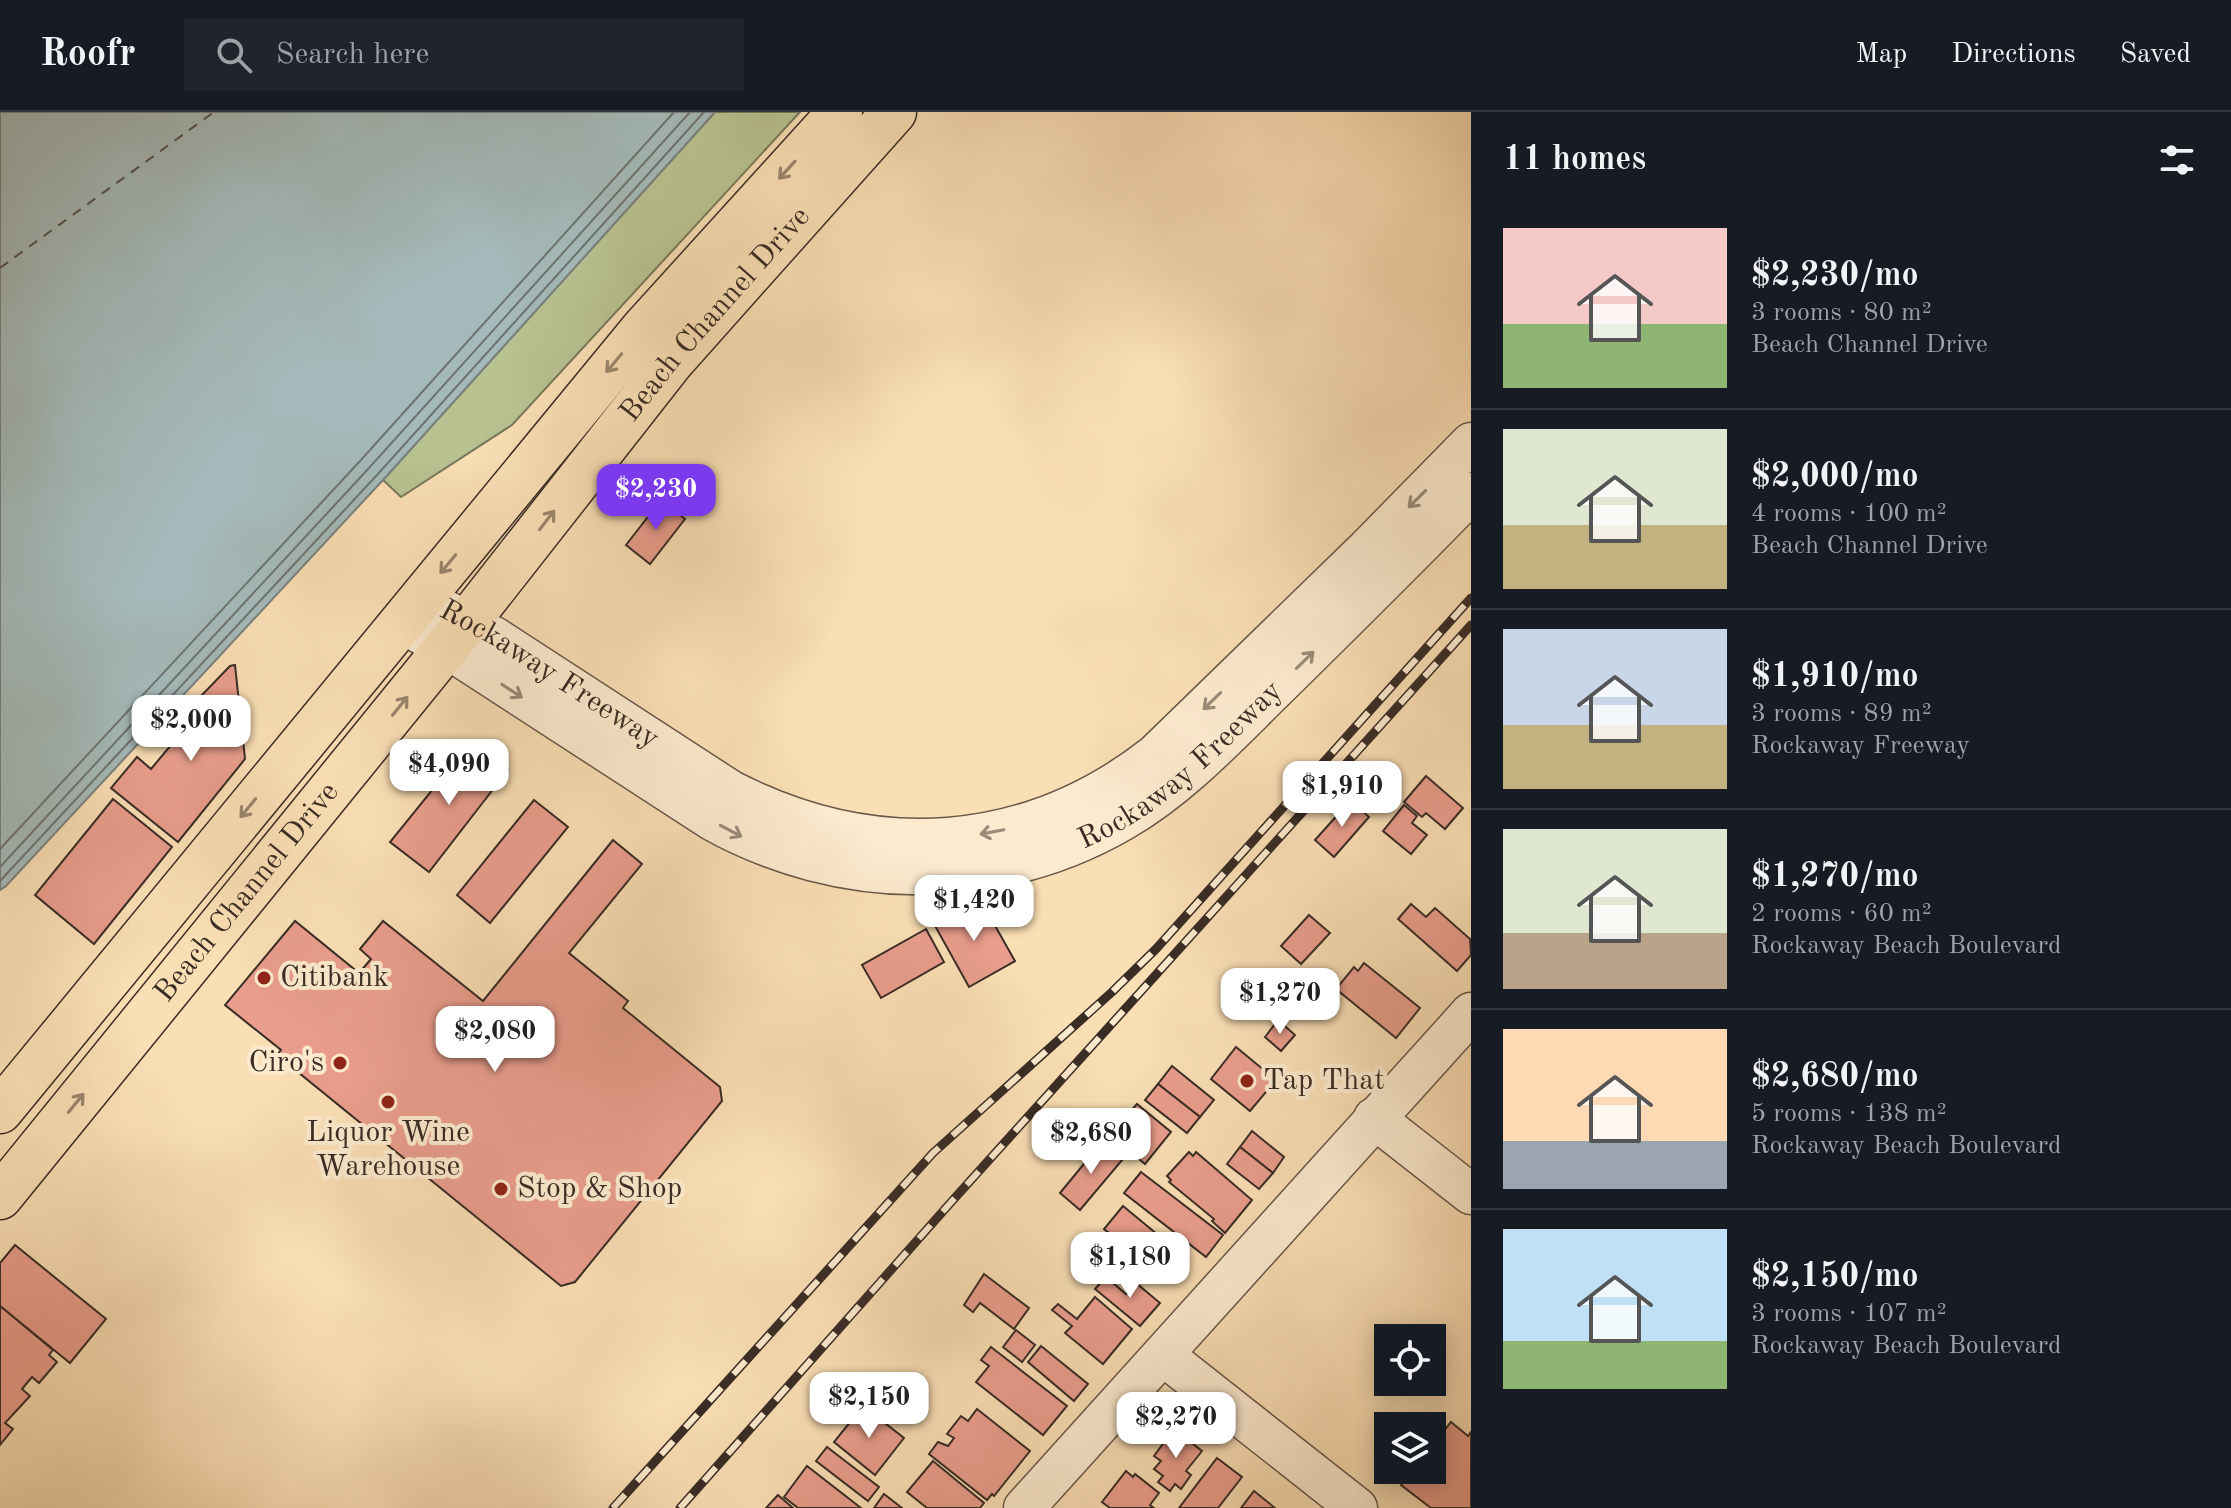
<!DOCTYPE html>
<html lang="en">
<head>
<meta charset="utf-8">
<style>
	body { margin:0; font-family:"Old Standard TT",serif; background:#20242c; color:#f1f3f6; height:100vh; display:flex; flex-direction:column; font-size:30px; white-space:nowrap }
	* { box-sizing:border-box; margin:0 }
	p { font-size:26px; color:#9ea1a6 }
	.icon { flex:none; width:44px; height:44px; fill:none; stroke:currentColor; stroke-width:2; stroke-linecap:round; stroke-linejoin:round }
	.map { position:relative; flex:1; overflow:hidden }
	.panel { display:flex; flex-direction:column; background:#171b24; width:760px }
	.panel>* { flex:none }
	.fabs { position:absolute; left:1374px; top:1212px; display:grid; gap:16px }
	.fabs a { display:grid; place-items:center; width:72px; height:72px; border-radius:0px; background:#171b24; box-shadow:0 4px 20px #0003; font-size:40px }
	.price { position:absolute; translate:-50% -68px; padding:0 18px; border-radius:16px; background:#fff; color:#222; font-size:26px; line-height:52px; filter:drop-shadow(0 2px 4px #0008) }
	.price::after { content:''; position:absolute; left:50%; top:48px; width:24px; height:18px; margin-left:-12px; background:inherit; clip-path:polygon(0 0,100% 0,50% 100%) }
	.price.current { background:#7c3aed; color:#fff }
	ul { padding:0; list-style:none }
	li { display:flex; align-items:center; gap:24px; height:200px; padding:0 32px }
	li+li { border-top:2px solid #363941 }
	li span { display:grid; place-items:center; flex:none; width:224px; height:160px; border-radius:0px; color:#555 }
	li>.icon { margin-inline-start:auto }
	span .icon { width:96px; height:96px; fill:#fffc; stroke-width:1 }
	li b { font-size:34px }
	h2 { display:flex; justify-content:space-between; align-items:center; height:96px; padding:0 32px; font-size:34px }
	header { display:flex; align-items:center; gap:48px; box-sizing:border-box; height:112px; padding:0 40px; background:#171b24; border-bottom:2px solid #363941 }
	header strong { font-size:38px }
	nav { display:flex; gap:44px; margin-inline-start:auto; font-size:28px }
	.search { width:560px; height:72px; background:#20242c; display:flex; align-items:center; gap:20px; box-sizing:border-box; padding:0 28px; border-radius:0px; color:#9ea1a6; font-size:30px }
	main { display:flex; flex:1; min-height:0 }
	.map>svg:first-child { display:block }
	.green { fill:#b8c291; stroke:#78775b; stroke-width:2 }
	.water { fill:#a4b9b9; stroke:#79817e; stroke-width:2 }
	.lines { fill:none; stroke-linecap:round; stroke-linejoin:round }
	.shore { stroke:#6e726f; stroke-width:2 }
	.ferry { stroke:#544f4a; stroke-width:2; stroke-dasharray:10 8; stroke-linecap:butt }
	.building { fill:#e99d8c; stroke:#392c25; stroke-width:2 }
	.minor-casing { stroke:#695849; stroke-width:43 }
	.major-casing { stroke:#392c25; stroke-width:47 }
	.minor { stroke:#fceace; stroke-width:40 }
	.major { stroke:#fadeb4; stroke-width:44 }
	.rail-casing { stroke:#392c25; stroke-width:9 }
	.rail { stroke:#fceace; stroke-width:6; stroke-dasharray:18; stroke-linecap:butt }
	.oneway { stroke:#9a856c }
	.oneway2 { stroke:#9a8b7a }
	.poi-dot { fill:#8f2418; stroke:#fceace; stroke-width:3 }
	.labels { text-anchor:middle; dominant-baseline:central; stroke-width:8; stroke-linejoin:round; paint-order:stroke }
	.street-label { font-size:30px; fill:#392c25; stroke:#fceace }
	.poi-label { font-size:30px; fill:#392c25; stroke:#fceace; text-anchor:start }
</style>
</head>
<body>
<header>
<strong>Roofr</strong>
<div class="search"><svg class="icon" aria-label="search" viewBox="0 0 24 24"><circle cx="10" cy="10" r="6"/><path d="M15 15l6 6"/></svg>Search here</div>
<nav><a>Map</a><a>Directions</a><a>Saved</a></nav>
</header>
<main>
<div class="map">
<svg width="1471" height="1396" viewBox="0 0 1471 1396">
	<rect width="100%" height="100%" fill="#fadeb4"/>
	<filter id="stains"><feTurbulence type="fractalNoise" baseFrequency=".0025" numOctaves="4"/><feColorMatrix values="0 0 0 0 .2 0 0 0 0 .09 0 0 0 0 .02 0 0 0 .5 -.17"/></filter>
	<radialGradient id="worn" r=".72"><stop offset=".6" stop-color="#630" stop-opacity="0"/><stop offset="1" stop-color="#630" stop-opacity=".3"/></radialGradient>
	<polygon class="green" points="715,0 800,0 512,313 401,385 383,368"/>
	<polygon class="water" points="0,0 715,0 383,368 6,774 0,778"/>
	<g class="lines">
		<g class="shore">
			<polyline points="0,737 361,348 674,0"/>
			<polyline points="0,755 369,356 690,0"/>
			<polyline points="0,769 377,363 704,0"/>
		</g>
		<polyline class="ferry" points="0,156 214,0"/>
	</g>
	<g class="building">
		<polygon points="661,388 685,407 650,452 626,433"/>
		<polygon points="235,553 245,647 178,730 111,676 137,645 151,657 202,596 200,585 230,554"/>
		<polygon points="472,629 508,658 429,760 390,730"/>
		<polygon points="1426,664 1463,696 1445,717 1426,701 1422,705 1404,690"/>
		<polygon points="113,687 172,735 94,832 35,783"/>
		<polygon points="534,688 568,715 490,811 457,783"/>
		<polygon points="1351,688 1369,705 1334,745 1315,728"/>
		<polygon points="1404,693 1417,704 1412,711 1427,723 1411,742 1383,719"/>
		<polygon points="613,728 642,752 569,841 628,889 623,896 720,975 722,989 575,1170 561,1174 277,943 281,938 225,893 295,809 359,861 371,847 360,837 383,809 483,889"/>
		<polygon points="980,787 1015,849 969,875 934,812"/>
		<polygon points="1411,792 1426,805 1435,796 1470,827 1471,843 1457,859 1398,807"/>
		<polygon points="1309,803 1330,821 1301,852 1281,834"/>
		<polygon points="926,817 944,850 881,886 862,853"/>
		<polygon points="1364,851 1420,896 1396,926 1336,877 1354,855 1358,859"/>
		<polygon points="1278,908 1295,923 1281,939 1265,925"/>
		<polygon points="1236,935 1276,968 1250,999 1211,967"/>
		<polygon points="1172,954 1214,988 1200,1005 1158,972"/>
		<polygon points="1158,972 1200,1005 1187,1021 1145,988"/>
		<polygon points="1137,992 1171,1020 1145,1052 1110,1023 1113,1020 1108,1016 1122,999 1127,1003"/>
		<polygon points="1252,1019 1284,1045 1273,1061 1240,1035"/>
		<polygon points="1102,1030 1123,1047 1080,1098 1060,1081"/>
		<polygon points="1240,1035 1273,1061 1259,1077 1227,1052"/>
		<polygon points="1189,1040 1193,1044 1196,1040 1252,1088 1225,1121 1212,1109 1214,1107 1169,1070 1171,1068 1167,1064"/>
		<polygon points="1141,1060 1223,1123 1206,1145 1124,1081"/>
		<polygon points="1123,1094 1187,1147 1174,1164 1163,1155 1158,1161 1104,1117"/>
		<polygon points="15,1133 106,1207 70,1251 0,1194 0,1151"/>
		<polygon points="984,1162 1029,1196 1014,1217 980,1191 973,1200 964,1193"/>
		<polygon points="1106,1165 1126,1182 1136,1171 1160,1191 1140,1214 1095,1177"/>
		<polygon points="1095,1185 1132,1217 1103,1252 1065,1221 1072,1214 1052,1198 1058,1192 1077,1207"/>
		<polygon points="0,1194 53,1238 49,1243 57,1250 39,1271 32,1265 22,1277 30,1284 5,1311 13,1317 0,1333"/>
		<polygon points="1016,1218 1035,1233 1022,1250 1003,1235"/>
		<polygon points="1041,1234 1088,1272 1074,1289 1028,1250"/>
		<polygon points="991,1235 1067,1294 1043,1323 976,1270 989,1254 981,1248"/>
		<polygon points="863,1294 904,1326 875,1363 834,1330"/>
		<polygon points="977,1297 1030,1339 994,1384 992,1382 987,1388 929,1342 938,1330 948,1334 954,1326 947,1322 961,1304 968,1309"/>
		<polygon points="1451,1310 1468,1324 1471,1320 1471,1396 1431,1396 1401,1373 1413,1358 1432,1358 1432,1334"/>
		<polygon points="1174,1317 1202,1339 1186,1359 1191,1363 1181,1377 1175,1372 1170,1379 1158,1370 1163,1364 1154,1357 1161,1349 1154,1344"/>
		<polygon points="827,1335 879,1375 868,1389 816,1349"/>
		<polygon points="1217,1346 1242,1365 1218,1396 1179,1396"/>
		<polygon points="933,1349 984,1391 980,1396 927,1396 907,1380"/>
		<polygon points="807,1354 861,1396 798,1396 784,1385"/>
		<polygon points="1126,1359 1133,1365 1135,1362 1159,1381 1150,1393 1154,1396 1110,1396 1102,1390"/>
		<polygon points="1254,1379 1275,1396 1241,1396"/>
		<polygon points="884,1382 902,1396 874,1396"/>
		<polygon points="778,1383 793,1396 766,1396"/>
	</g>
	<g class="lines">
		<defs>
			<g id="minor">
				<path id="s1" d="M421,485L494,525L731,679C874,752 1027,743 1155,643L1367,437L1471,331"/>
				<path id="s2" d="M400,510L447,536L712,708C839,779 996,782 1123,708C1180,675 1227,624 1274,578C1340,513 1406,448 1471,381"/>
				<polyline points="1374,1006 1471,1082"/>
				<polyline points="1163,1243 1357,1396"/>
				<polyline points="1024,1396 1471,901"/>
			</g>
			<g id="major">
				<polyline points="0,999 644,216 840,0"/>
				<path id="s3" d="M0,1085L468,509L672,249L894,0"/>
			</g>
		</defs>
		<use href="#minor" class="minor-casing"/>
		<use href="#major" class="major-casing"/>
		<use href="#minor" class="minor"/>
		<use href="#major" class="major"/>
		<defs>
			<g id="rail">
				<polyline points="613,1396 933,1041 1112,880 1156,837 1471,486"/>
				<polyline points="680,1396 953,1088 1471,513"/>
			</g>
		</defs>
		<use href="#rail" class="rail-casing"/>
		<use href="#rail" class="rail"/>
	</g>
	<defs><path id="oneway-shaft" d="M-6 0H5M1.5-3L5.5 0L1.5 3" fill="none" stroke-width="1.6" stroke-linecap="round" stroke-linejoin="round" transform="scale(2)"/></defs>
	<g class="oneway">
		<use href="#oneway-shaft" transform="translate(787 58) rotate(132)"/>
		<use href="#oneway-shaft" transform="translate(614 251) rotate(130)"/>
		<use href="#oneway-shaft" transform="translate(547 408) rotate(-52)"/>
		<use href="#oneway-shaft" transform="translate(448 452) rotate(130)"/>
		<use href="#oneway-shaft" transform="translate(400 594) rotate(-51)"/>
		<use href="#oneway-shaft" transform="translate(248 696) rotate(129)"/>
		<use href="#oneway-shaft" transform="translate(76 991) rotate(-51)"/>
	</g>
	<g class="oneway2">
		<use href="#oneway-shaft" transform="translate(1417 387) rotate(135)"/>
		<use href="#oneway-shaft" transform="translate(1305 548) rotate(-44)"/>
		<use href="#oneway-shaft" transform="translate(512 579) rotate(33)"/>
		<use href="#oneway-shaft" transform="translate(1212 589) rotate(136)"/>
		<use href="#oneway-shaft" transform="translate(731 719) rotate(28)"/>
		<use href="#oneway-shaft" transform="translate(992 720) rotate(169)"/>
	</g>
	<g class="poi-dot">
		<circle cx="264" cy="866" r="8"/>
		<circle cx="340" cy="951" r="8"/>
		<circle cx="1247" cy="969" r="8"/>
		<circle cx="388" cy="990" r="8"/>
		<circle cx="501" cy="1077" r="8"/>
	</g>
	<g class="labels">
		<g class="street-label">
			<text stroke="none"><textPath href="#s3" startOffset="1136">Beach Channel Drive</textPath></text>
			<text stroke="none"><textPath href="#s1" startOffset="150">Rockaway Freeway</textPath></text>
			<text stroke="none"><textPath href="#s2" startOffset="878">Rockaway Freeway</textPath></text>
			<text stroke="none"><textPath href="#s3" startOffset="392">Beach Channel Drive</textPath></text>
		</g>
		<g class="poi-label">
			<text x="280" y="866">Citibank</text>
			<text x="324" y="951" text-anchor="end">Ciro's</text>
			<text x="1263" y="969">Tap That</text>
			<text x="388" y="1021" text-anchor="middle">Liquor Wine<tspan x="388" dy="34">Warehouse</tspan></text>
			<text x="517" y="1077">Stop &amp; Shop</text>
		</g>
	</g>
	<rect width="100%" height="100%" filter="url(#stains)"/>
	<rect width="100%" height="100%" fill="url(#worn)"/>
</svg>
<div class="fabs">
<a><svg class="icon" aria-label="locate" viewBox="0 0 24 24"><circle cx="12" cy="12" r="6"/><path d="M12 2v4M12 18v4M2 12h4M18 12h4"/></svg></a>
<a><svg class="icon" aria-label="layers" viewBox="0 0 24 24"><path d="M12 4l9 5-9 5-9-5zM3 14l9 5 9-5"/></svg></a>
</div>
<b class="price current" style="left:656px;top:420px">$2,230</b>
<b class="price" style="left:191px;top:651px">$2,000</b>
<b class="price" style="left:449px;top:695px">$4,090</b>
<b class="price" style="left:1342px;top:717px">$1,910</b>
<b class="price" style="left:974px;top:831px">$1,420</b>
<b class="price" style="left:1280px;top:924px">$1,270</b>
<b class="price" style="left:495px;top:962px">$2,080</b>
<b class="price" style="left:1091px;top:1064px">$2,680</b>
<b class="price" style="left:1130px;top:1188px">$1,180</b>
<b class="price" style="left:869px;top:1328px">$2,150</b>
<b class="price" style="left:1176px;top:1348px">$2,270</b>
</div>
<section class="panel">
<h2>11 homes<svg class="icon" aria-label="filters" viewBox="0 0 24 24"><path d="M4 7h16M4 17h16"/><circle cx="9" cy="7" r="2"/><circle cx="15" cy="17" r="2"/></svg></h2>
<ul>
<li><span style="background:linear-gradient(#f6c9c9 60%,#8fb573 0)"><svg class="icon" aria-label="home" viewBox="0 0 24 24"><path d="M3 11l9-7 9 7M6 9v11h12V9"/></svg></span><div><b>$2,230/mo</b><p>3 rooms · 80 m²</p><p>Beach Channel Drive</p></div></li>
<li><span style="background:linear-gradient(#dfe7d0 60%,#c2b280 0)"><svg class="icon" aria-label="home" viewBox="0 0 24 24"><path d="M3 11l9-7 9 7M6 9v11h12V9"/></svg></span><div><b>$2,000/mo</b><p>4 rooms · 100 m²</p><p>Beach Channel Drive</p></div></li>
<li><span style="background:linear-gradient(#c9d6e8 60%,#c2b280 0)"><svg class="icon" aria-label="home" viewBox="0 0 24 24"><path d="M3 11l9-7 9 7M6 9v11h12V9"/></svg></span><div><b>$1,910/mo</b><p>3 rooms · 89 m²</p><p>Rockaway Freeway</p></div></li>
<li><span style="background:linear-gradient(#dfe7d0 65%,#b9a48a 0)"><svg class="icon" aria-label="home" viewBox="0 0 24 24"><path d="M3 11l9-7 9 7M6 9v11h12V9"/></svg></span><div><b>$1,270/mo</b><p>2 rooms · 60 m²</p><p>Rockaway Beach Boulevard</p></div></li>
<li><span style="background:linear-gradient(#ffd9b3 70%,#9aa5b1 0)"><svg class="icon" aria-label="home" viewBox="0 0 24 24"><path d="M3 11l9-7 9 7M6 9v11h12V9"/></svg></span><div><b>$2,680/mo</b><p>5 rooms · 138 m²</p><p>Rockaway Beach Boulevard</p></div></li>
<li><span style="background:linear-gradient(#bfe0f5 70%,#8fb573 0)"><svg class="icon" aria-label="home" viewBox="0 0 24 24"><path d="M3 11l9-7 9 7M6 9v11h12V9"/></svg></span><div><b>$2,150/mo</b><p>3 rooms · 107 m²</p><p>Rockaway Beach Boulevard</p></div></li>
</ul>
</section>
</main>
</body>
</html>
